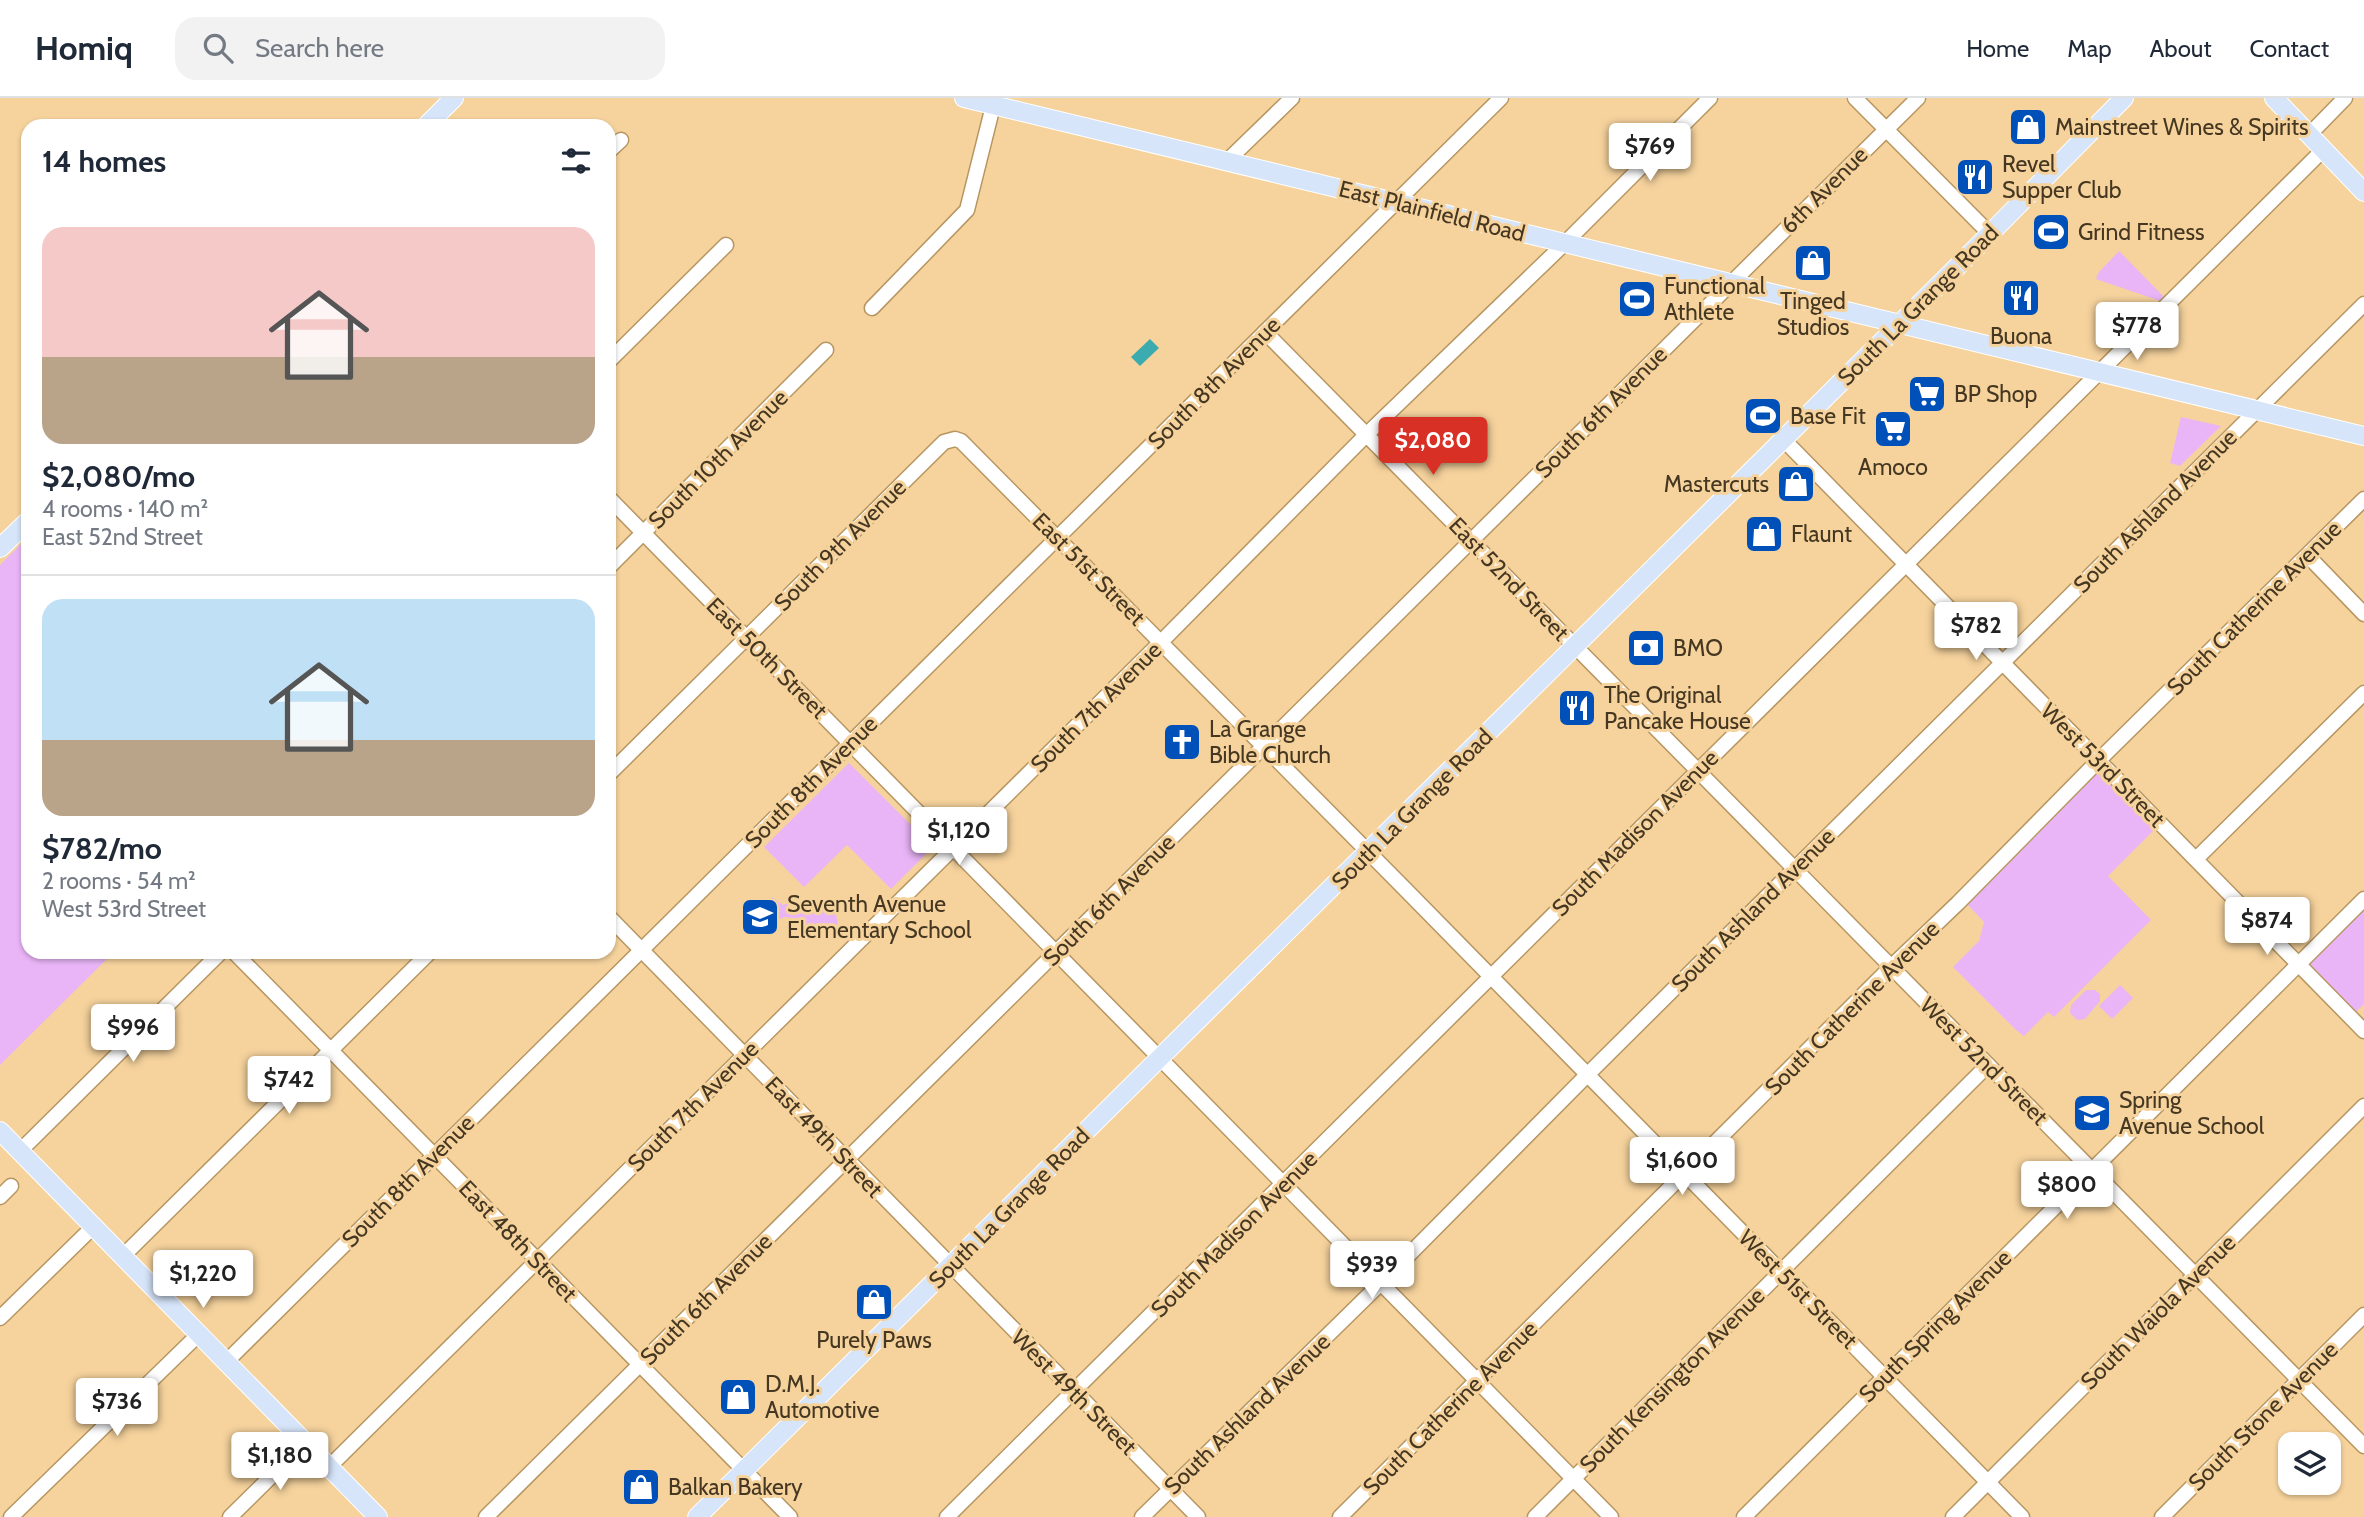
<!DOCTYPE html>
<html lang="en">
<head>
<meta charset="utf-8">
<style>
	body { margin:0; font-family:Cabin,sans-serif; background:#f2f2f3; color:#1f2937; height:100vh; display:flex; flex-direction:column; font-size:26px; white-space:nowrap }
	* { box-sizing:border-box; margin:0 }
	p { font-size:23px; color:#747a83 }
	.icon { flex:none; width:38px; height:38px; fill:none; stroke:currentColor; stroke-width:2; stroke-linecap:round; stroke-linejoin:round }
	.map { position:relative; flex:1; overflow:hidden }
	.side { position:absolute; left:21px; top:21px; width:595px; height:840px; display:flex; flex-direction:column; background:#fff; border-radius:21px; box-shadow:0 2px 5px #0004 }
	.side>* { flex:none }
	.controls { position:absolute; left:2278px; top:1334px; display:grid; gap:14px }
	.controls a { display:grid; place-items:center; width:63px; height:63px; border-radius:14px; background:#fff; box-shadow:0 2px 5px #0004; font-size:35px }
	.price { position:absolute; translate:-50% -60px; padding:0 16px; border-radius:7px; background:#fff; color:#222; font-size:23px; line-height:46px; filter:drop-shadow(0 2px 4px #0008) }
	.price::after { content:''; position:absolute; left:50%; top:42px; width:21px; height:16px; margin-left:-10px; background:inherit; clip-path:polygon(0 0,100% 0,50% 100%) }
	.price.current { background:#d93025; color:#fff }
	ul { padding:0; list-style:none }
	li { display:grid; align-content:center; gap:14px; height:371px; padding:0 21px }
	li+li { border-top:2px solid #e0e1e3 }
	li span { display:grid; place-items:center; height:217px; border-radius:21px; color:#555 }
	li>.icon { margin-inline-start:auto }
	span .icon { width:126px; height:126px; fill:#fffc; stroke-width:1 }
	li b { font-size:30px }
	h2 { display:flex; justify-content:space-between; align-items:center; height:84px; padding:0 21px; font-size:30px }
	header { display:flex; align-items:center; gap:42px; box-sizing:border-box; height:98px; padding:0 35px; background:#fff; border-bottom:2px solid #e0e1e3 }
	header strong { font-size:33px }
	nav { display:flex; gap:38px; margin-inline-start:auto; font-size:24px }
	.search { width:490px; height:63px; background:#f2f2f3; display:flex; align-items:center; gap:18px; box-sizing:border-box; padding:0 24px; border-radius:21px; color:#747a83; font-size:26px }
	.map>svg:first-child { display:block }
	.green { fill:#e9b5f7 }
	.water { fill:#3cabaf }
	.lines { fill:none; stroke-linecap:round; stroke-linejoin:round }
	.minor-casing { stroke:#b79661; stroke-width:17 }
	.major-casing { stroke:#fff; stroke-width:20 }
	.minor { stroke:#fff; stroke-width:14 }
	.major { stroke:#d7e5fa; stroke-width:18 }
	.labels { text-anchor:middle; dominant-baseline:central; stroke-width:6; stroke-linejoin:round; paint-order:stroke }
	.poi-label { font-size:23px; fill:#453721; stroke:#f6d39d; text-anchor:start }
	.street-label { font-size:23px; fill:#453721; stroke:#f6d39d }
</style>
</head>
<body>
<header>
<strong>Homiq</strong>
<div class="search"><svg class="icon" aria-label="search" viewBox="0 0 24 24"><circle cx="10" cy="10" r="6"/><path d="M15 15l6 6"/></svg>Search here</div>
<nav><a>Home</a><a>Map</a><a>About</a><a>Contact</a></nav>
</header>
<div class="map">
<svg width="2364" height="1419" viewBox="0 0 2364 1419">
	<rect width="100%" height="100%" fill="#f6d39d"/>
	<g class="green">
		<polygon points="2119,153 2164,199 2160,203 2096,181 2099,174"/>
		<polygon points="2181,319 2221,328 2180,368 2170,365"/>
		<polygon points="28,439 28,854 114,854 0,967 0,467"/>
		<polygon points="849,665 933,749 891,791 847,747 804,789 764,749"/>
		<polygon points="2099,673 2156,730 2108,778 2151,822 2054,919 2048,914 2024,938 2016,932 1953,869 1979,843 1984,824 1966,805"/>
		<polygon points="772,799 783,807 793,803 801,809 810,800 821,812 824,810 836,817 838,825 828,835 801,830 794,820 784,819 776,823 765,810 765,806"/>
		<polygon points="2364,803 2364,906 2353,917 2301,865"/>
		<polygon points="2120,887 2133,900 2112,921 2099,908"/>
		<polygon points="2086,892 2095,892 2100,896 2100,903 2085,921 2077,922 2070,915 2071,907"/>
	</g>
	<polygon class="water" points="1150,241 1159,250 1140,268 1131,259"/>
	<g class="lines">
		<defs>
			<g id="minor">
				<polyline points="1855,0 1990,136"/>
				<polyline points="2309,37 2345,0"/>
				<polyline points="609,53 621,42"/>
				<polyline points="1227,63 1292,0"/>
				<polyline points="872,210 967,112 995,0"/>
				<polyline points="1265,234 2364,1348"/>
				<polyline points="609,263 726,147"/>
				<polyline points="1783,341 2364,933"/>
				<polyline points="609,400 1611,1419"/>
				<polyline points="2308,458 2364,516"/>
				<polyline points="609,469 826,252"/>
				<polyline points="609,676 944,344 955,341 961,343 1404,790 2022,1419"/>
				<polyline points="2196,761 2364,595"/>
				<polyline points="609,819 1198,1419"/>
				<polyline points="234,854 790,1419"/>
				<polyline points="20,1053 221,854"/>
				<polyline points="0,1099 11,1088"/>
				<polyline points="123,1158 430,854"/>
				<polyline points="0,1220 94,1128"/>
				<polyline points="226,1264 1501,0"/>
				<polyline points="329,1369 1161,544 1366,337 1565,145 1710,0"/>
				<polyline points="11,1419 199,1236"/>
				<polyline points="230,1419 305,1345"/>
				<polyline points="486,1419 1918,0"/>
				<polyline points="947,1419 2323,52"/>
				<polyline points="1142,1419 1380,1186 1587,977 2364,206"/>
				<polyline points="1340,1419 1891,869 1958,805 2098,663 2364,401"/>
				<polyline points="1535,1419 1988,967"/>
				<polyline points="1744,1419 2364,801"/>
				<polyline points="1953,1419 2364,1008"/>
				<polyline points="2162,1419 2364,1217"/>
			</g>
			<g id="major">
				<polyline points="964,0 2364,338"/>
				<polyline points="2274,0 2364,94"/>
				<polyline points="426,28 454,0"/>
				<polyline points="0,450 28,423"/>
				<polyline points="0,1033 378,1419"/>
				<polyline points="697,1419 1962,164 2124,0"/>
			</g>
		</defs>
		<use href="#minor" class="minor-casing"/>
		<use href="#major" class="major-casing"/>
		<use href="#minor" class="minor"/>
		<use href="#major" class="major"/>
	</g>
	<defs>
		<symbol id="shop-square" viewBox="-11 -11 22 22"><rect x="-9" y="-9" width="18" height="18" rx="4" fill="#0050b9" stroke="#f6d39d"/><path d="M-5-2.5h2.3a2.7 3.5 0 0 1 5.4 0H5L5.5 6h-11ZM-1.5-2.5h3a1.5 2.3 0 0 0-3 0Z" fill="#fff"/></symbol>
		<symbol id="restaurant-square" viewBox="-11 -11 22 22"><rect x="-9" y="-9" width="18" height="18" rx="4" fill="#0050b9" stroke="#f6d39d"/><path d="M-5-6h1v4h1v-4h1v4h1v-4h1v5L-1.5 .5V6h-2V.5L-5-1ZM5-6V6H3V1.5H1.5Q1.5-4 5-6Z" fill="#fff"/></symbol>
		<symbol id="stadium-square" viewBox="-11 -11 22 22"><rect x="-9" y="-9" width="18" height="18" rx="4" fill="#0050b9" stroke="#f6d39d"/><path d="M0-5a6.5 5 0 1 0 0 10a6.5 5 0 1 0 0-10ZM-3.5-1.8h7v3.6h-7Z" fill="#fff"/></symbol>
		<symbol id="supermarket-square" viewBox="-11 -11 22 22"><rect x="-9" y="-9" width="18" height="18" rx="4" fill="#0050b9" stroke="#f6d39d"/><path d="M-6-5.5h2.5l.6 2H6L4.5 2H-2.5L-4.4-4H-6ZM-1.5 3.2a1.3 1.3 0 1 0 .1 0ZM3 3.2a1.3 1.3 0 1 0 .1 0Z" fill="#fff"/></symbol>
		<symbol id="bank-square" viewBox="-11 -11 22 22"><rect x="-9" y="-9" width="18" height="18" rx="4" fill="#0050b9" stroke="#f6d39d"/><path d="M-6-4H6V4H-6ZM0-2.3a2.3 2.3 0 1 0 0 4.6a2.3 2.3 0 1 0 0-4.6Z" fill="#fff"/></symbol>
		<symbol id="church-square" viewBox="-11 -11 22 22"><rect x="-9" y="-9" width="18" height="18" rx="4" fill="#0050b9" stroke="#f6d39d"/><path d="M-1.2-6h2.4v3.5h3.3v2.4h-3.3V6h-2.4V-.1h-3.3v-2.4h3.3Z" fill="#fff"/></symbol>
		<symbol id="school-square" viewBox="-11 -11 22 22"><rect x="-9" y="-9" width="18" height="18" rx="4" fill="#0050b9" stroke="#f6d39d"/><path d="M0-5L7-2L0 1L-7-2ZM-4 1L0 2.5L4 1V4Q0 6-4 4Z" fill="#fff"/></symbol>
	</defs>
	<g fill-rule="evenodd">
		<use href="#shop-square" x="2006" y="7" width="44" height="44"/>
		<use href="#restaurant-square" x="1953" y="57" width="44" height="44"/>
		<use href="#stadium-square" x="2029" y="112" width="44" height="44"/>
		<use href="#shop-square" x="1791" y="143" width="44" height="44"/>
		<use href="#restaurant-square" x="1999" y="178" width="44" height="44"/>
		<use href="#stadium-square" x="1615" y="179" width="44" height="44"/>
		<use href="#supermarket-square" x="1905" y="274" width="44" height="44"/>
		<use href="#stadium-square" x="1741" y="296" width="44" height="44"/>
		<use href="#supermarket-square" x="1871" y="309" width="44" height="44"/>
		<use href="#shop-square" x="1774" y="364" width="44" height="44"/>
		<use href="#shop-square" x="1742" y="414" width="44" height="44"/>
		<use href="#bank-square" x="1624" y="528" width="44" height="44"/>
		<use href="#restaurant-square" x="1555" y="588" width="44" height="44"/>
		<use href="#church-square" x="1160" y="622" width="44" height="44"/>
		<use href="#school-square" x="738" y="797" width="44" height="44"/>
		<use href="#school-square" x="2070" y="993" width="44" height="44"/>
		<use href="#shop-square" x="852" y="1182" width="44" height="44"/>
		<use href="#shop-square" x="716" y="1277" width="44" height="44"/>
		<use href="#shop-square" x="619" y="1367" width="44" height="44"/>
	</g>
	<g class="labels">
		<g class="poi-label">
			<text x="2055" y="29">Mainstreet Wines &amp; Spirits</text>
			<text x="2002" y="66">Revel<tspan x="2002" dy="26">Supper Club</tspan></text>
			<text x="2078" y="134">Grind Fitness</text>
			<text x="1664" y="188">Functional<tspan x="1664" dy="26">Athlete</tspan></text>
			<text x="1813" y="203" text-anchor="middle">Tinged<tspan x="1813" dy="26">Studios</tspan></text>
			<text x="2021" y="238" text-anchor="middle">Buona</text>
			<text x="1954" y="296">BP Shop</text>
			<text x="1790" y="318">Base Fit</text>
			<text x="1893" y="369" text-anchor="middle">Amoco</text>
			<text x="1769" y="386" text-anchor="end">Mastercuts</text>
			<text x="1791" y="436">Flaunt</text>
			<text x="1673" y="550">BMO</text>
			<text x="1604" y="597">The Original<tspan x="1604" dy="26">Pancake House</tspan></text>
			<text x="1209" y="631">La Grange<tspan x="1209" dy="26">Bible Church</tspan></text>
			<text x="787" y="806">Seventh Avenue<tspan x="787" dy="26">Elementary School</tspan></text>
			<text x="2119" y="1002">Spring<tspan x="2119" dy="26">Avenue School</tspan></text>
			<text x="874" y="1242" text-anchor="middle">Purely Paws</text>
			<text x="765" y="1286">D.M.J.<tspan x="765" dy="26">Automotive</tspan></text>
			<text x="668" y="1389">Balkan Bakery</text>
		</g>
		<g class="street-label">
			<text transform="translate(1824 92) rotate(-45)">6th Avenue</text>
			<text transform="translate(1432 113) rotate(14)">East Plainfield Road</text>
			<text transform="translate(1918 207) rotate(-45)">South La Grange Road</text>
			<text transform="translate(1214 285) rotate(-45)">South 8th Avenue</text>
			<text transform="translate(1601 314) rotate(-45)">South 6th Avenue</text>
			<text transform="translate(718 361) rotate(-45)">South 10th Avenue</text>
			<text transform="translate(2155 413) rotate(-45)">South Ashland Avenue</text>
			<text transform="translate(840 447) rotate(-45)">South 9th Avenue</text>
			<text transform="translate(1089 471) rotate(45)">East 51st Street</text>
			<text transform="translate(1509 481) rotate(46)">East 52nd Street</text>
			<text transform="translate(2254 510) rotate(-45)">South Catherine Avenue</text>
			<text transform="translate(767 560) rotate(45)">East 50th Street</text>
			<text transform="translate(1096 609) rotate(-45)">South 7th Avenue</text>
			<text transform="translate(2103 667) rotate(45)">West 53rd Street</text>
			<text transform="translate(811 684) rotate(-45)">South 8th Avenue</text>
			<text transform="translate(1412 711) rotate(-45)">South La Grange Road</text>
			<text transform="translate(1635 735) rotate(-45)">South Madison Avenue</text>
			<text transform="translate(1109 802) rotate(-45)">South 6th Avenue</text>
			<text transform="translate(1753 812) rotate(-45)">South Ashland Avenue</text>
			<text transform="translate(1852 910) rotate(-45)">South Catherine Avenue</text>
			<text transform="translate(1984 963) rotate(45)">West 52nd Street</text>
			<text transform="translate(693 1008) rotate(-45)">South 7th Avenue</text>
			<text transform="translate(824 1039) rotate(46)">East 49th Street</text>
			<text transform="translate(408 1083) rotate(-45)">South 8th Avenue</text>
			<text transform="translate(1009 1110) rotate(-45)">South La Grange Road</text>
			<text transform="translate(1234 1136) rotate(-45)">South Madison Avenue</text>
			<text transform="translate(518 1143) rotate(46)">East 48th Street</text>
			<text transform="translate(1798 1191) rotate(45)">West 51st Street</text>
			<text transform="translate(706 1201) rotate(-45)">South 6th Avenue</text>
			<text transform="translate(2158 1214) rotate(-45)">South Waiola Avenue</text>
			<text transform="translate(1935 1228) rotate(-45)">South Spring Avenue</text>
			<text transform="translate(1672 1282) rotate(-45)">South Kensington Avenue</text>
			<text transform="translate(1074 1294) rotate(45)">West 49th Street</text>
			<text transform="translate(1450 1310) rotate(-45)">South Catherine Avenue</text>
			<text transform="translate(1247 1316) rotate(-44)">South Ashland Avenue</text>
			<text transform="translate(2263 1318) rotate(-45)">South Stone Avenue</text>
		</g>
	</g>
</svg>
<div class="controls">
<a><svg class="icon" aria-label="layers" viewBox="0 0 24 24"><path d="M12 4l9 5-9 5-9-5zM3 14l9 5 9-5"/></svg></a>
</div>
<b class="price" style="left:1650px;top:85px">$769</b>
<b class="price" style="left:2137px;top:264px">$778</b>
<b class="price current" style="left:1433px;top:379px">$2,080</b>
<b class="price" style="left:1976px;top:564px">$782</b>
<b class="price" style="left:959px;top:769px">$1,120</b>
<b class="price" style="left:2267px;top:859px">$874</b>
<b class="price" style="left:133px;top:966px">$996</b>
<b class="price" style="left:289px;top:1018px">$742</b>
<b class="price" style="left:1682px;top:1099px">$1,600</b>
<b class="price" style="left:2067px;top:1123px">$800</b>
<b class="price" style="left:1372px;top:1203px">$939</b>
<b class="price" style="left:203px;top:1212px">$1,220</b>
<b class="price" style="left:117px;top:1340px">$736</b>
<b class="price" style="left:280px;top:1394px">$1,180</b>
<section class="side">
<h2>14 homes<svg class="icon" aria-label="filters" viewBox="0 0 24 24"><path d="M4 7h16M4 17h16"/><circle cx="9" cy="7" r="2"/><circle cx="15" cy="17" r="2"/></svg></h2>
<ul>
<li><span style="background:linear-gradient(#f6c9c9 60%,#b9a48a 0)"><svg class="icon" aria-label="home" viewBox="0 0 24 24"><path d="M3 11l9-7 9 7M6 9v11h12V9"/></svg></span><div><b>$2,080/mo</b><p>4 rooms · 140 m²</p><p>East 52nd Street</p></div></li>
<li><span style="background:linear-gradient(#bfe0f5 65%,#b9a48a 0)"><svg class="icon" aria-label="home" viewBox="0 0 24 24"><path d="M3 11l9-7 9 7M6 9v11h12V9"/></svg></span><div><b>$782/mo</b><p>2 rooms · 54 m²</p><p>West 53rd Street</p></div></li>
</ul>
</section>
</div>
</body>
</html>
